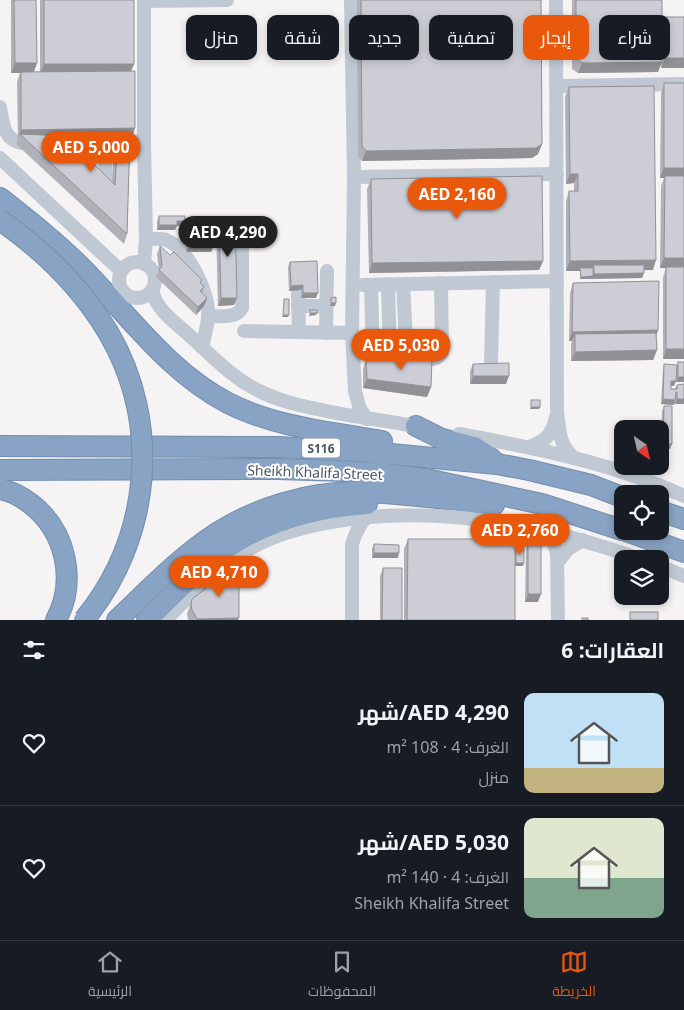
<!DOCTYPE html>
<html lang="ar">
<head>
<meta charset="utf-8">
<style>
	body { margin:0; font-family:"Noto Sans",Cairo,sans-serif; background:#20242c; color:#f1f3f6; direction:rtl; height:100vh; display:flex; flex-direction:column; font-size:19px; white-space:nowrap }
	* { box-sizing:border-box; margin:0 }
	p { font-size:16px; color:#9ea1a6 }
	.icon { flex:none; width:28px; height:28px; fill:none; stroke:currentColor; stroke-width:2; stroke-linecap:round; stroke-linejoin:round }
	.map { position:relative; height:620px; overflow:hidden; direction:ltr }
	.details { display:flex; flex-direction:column; background:#171b24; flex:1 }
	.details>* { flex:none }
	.top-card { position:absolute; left:15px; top:15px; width:655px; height:45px; direction:rtl; display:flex; gap:10px }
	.needle { width:32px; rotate:146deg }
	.buttons { position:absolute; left:614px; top:420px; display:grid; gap:10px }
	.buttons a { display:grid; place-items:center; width:55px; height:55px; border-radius:10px; background:#171b24; box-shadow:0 2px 8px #0003; font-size:25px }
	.price { position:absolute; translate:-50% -42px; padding:0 11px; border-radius:18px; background:#ea580c; color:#fff; font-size:16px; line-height:32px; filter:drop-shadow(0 1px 2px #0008) }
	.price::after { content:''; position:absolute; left:50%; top:30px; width:15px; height:11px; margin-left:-8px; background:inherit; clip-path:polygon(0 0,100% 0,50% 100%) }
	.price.on { background:#222; color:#fff }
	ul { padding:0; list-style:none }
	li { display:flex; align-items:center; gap:15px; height:125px; padding:0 20px }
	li+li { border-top:1px solid #363941 }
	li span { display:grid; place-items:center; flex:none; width:140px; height:100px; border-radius:10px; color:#555 }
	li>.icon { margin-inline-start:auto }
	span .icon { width:60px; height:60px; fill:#fffc; stroke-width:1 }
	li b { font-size:21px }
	h2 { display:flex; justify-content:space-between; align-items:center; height:60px; padding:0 20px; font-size:21px }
	.pill { padding:0 18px; border-radius:10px; background:#171b24; box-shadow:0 2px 8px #0003; font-size:18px; line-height:45px }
	.pill.on { background:#ea580c; color:#fff }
	.menu { display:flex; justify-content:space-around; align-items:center; height:70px; border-top:1px solid #363941; background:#171b24; font-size:14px; color:#9ea1a6 }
	.menu a { display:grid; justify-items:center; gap:2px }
	.menu .on { color:#ea580c }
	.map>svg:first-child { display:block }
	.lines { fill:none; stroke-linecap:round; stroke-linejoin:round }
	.highway-casing { stroke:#738eaf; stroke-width:22 }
	.minor { stroke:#c0c9d3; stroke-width:14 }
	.highway { stroke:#88a3c3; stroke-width:20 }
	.highway-bridge-casing { stroke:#738eaf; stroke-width:22; stroke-linecap:butt }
	.highway-bridge { stroke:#88a3c3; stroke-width:20 }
	.wall { fill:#b0b1b7; fill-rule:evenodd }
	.shaded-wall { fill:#909095 }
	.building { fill:#cdced5; stroke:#909095 }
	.labels { text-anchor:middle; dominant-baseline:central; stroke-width:4; stroke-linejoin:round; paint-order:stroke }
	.shield { fill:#fff; stroke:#808891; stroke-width:1 }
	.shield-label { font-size:12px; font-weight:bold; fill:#495562 }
	.street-label { font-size:14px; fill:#495562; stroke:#fff }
</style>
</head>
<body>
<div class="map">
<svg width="684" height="620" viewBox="0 0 684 620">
	<rect width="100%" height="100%" fill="#f5f3f3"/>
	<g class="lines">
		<defs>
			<g id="highway">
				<path d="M0,198C28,220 56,242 81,267C128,314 168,372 228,403C275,427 330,432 382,441"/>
				<polyline points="416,426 442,439 474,447 488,456 497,464"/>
				<polyline points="0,446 278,447 359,451 497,464 529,470 591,485 622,497"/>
				<polyline points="0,470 277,469 345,471 379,473 431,480 542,504 622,530"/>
				<path d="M0,489C12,491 22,497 31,504C66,531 77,581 56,620"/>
				<polyline points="660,511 684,519"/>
				<polyline points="626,531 684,552"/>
				<path d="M117,620C149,590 180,557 217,533C258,507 309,492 358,492C370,492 383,493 396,494C429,497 461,500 494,505"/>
				<path d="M147,620C167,601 187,580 208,562C253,525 309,508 367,504"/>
			</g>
		</defs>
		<use href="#highway" class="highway-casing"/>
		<g class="minor">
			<polyline points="144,0 144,142 146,239 144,264"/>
			<polyline points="351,0 354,177 352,333 355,391 360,409 367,419"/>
			<path d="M556,0L557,411C560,431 558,444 574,458"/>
			<polyline points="144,1 227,0"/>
			<polyline points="557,86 684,84"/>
			<path d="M0,107C3,123 3,139 21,143L144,142"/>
			<polyline points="104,143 106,182"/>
			<polyline points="0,158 121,271"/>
			<polyline points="354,177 557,174"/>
			<path d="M146,239C153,239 160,238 166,240C188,248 210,294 208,316C208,326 204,337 202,347"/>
			<circle cx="137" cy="280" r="18"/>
			<polyline points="388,284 390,360"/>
			<polyline points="403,284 407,360"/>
			<polyline points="363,285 557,281"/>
			<polyline points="371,285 373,355 377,360 393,360"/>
			<path d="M152,290C156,310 176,323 190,336C208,352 224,370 245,383C271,400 301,406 331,412C363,418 394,422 425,428"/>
			<polyline points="298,294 299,332"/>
			<polyline points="298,306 326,306"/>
			<path d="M208,316C220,316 236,319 242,308V226"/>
			<polyline points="244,331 352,333"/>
			<polyline points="326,333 327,271"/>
			<path d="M415,359C425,359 437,362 442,352L441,283"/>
			<polyline points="491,362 493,282"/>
			<path d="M459,434C535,448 613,463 684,496"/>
			<path d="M529,447C546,441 552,435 556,417"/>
			<polyline points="546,531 555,546 557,554 558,620"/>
			<polyline points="558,562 568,549 583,540"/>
			<polyline points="660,566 684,576"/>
			<path d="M166,620C194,590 225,560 263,542C293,528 325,522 358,518C454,508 550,527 640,559"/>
			<path d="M352,620V544C355,534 359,526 366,517"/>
		</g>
		<use href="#highway" class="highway"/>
		<defs>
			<path id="highway-bridge" d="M0,220C43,250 81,287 108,332C162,424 151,538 84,620"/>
		</defs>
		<use href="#highway-bridge" class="highway-bridge-casing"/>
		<use href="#highway-bridge" class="highway-bridge"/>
	</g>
	<g class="wall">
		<path d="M11,0H36L37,63L34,72H40V0H134L131,71L132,138H130L127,234L124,244L16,144L18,139L17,82L20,73H11ZM116,138L114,143L112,182L67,139Z"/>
		<polygon points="357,0 541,0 542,144 538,154 532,158 362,161 358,156"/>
		<polygon points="572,0 662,0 662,27 665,17 684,17 661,68 661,63 658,72 578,73 572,69"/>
		<polygon points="664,83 684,83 684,359 663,359 663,277 666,268 660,268 661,186 664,178 660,178 661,93"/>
		<polygon points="569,87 653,270 644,270 642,278 580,279 580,271 566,271 566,201 569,191 574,191 574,183 566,184 565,97"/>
		<polygon points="371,179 543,261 539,270 369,273 367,189"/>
		<polygon points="159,216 183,226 177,226 175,230 157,230 157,221"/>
		<polygon points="188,218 213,247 211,252 186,252 186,223"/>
		<polygon points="219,219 234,305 218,306 216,226"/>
		<polygon points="160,246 204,287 202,294 207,298 204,306 196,315 156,277 159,270 157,254"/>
		<polygon points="290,262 316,298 301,298 301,290 289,291 288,267"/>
		<polygon points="573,283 658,330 656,335 657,350 653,360 571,361 571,344 572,341 569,341 570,293"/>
		<polygon points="366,359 431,387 427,397 363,388 363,369"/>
		<polygon points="678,362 684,362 676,382 676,379 674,386 671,386 671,389 675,389 677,385 684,384 684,404 675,404 675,402 674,405 661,404 663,369 664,364 677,366"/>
		<polygon points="473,364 506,384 470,384 470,371"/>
		<polygon points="664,406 670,449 661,449 662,411"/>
		<polygon points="408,539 515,552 516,550 523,566 515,566 515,620 404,620 404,549"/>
		<polygon points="528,542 538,602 525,602 526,550"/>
		<polygon points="374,544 398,558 372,558 372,549"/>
		<polygon points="383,568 402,620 380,620 380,576"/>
		<polygon points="192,599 238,620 188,620 187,614"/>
	</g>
	<g class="shaded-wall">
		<polygon points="665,58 684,58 684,68 661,68"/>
		<polygon points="662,62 658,72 578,73 582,63"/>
		<polygon points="15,63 37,63 33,73 11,73"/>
		<polygon points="44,64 134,64 130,74 40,74"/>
		<polygon points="135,128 132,138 117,138 118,133 116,138 25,139 20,134 17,139 21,130"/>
		<polygon points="542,144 538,154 532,158 362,161 366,151"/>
		<polygon points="664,168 684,168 684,178 665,176 664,178 660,178"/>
		<polygon points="570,174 578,174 574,183 566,184"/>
		<polygon points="177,221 185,221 183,226 177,226 175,230 157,230 159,225"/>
		<polygon points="188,247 213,247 211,252 186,252"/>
		<polygon points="664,258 684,258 684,268 660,268"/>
		<polygon points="656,260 653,270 594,271 594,265 592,271 580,268 580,271 566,271 570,261"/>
		<polygon points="543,261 539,270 369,273 372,263"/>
		<polygon points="644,273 642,278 580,279 581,277 593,276 594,274"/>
		<polygon points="303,285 301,290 289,291 291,286"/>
		<polygon points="303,293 318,293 316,298 301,298"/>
		<polygon points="207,298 204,306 196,315 198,307"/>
		<polygon points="221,298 237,298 234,305 218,306"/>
		<polygon points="331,303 336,303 335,306 330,306"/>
		<polygon points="310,313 317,313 316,315 309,316"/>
		<polygon points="283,315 289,315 288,317 282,317"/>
		<polygon points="658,330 655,340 575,334 572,341 569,341 572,332"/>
		<polygon points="666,349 684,349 684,359 663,359"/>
		<polygon points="657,350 653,360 571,361 575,352"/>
		<polygon points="473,376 509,376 506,384 470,384"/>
		<polygon points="678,377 684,377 684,382 676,382"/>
		<polygon points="367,379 431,387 427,397 363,388"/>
		<polygon points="671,381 676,381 674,386 669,386"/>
		<polygon points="663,399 675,400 674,405 661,404"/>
		<polygon points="677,399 684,399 684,404 675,404"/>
		<polygon points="531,407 540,407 539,409 530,409"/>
		<polygon points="663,444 672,444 670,449 661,449"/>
		<polygon points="374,553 399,553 398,558 372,558"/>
		<polygon points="516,563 524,563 523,566 515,566"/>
		<polygon points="528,594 541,594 538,602 525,602"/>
		<polygon points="239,618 238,620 197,620 197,619"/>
	</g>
	<g class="building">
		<polygon points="14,0 36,0 37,63 15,63"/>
		<rect x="44" y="0" width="90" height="64"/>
		<polygon points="361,0 541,0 542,144 536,148 366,151 362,146"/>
		<polygon points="576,0 662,0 662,62 582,63 576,59"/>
		<rect x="665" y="17" width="19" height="41"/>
		<polygon points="135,71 135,128 21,130 21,72"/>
		<rect x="664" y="83" width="20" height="85"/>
		<polygon points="654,86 656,260 570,261 569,191 578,191 578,174 570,174 569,87"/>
		<polygon points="118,133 130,134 127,234 20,134 64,136 74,145 90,144 92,162 115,185"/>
		<polygon points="542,176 543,261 372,263 371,179"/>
		<polygon points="665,176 684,176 684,258 664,258"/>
		<polygon points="159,216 185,216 185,221 177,221 177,225 159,225"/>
		<rect x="188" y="218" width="25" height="29"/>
		<polygon points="235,218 237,298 221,298 219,219"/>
		<polygon points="160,246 170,255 174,252 202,280 200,282 204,287 200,291 207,298 198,307 159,270 162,266"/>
		<polygon points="317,261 318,293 303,293 303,285 291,286 290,262"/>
		<polygon points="594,265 644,265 644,273 594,274"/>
		<rect x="666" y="267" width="18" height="82"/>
		<polygon points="580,268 593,268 593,276 581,277"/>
		<polygon points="659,281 658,330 572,332 573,283"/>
		<polygon points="336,297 336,303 331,303 331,298"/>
		<polygon points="284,299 289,299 289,315 283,315"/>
		<rect x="310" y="310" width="7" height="3"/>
		<polygon points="656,333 657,350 575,352 575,334"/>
		<polygon points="432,358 431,387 367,379 366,359"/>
		<rect x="678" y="362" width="6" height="15"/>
		<polygon points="509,363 509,376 473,376 473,364"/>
		<polygon points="664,364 677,365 676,381 671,381 671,389 677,389 677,385 684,384 684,399 677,399 677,392 676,392 675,400 663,399"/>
		<rect x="531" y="400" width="9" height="7"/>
		<polygon points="664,406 672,406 672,444 663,444"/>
		<polygon points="408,539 515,539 515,620 407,620"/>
		<rect x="528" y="542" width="13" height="52"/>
		<polygon points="374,544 399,545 399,553 374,553"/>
		<rect x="516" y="550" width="8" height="13"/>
		<polygon points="239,563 239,618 197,619 192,610 191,604 192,599"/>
		<polygon points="383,568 402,568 402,620 382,620"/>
		<rect x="630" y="612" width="28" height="8"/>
		<rect x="582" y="618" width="6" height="2"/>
	</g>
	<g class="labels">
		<rect class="shield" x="302" y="438.5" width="38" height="19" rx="4"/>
		<g class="shield-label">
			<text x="321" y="448">S116</text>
		</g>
		<g class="street-label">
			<text transform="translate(315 472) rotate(2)">Sheikh Khalifa Street</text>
		</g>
	</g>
</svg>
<div class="buttons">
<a><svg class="needle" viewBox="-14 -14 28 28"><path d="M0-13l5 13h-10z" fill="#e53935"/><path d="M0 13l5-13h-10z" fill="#9ea1a6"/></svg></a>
<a><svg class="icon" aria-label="locate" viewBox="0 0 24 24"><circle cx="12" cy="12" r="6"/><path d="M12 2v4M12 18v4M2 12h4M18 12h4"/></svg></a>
<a><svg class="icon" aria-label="layers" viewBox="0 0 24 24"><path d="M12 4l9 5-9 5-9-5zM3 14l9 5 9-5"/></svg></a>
</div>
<b class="price" style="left:91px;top:173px">AED 5,000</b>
<b class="price" style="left:457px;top:220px">AED 2,160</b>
<b class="price on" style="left:228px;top:258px">AED 4,290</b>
<b class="price" style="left:401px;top:371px">AED 5,030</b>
<b class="price" style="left:520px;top:556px">AED 2,760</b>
<b class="price" style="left:219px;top:598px">AED 4,710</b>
<div class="top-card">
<a class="pill">شراء</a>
<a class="pill on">إيجار</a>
<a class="pill">تصفية</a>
<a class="pill">جديد</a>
<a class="pill">شقة</a>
<a class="pill">منزل</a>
</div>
</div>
<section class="details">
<h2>العقارات: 6<svg class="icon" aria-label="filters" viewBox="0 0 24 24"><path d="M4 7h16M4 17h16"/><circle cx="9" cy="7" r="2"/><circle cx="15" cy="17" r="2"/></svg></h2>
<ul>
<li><span style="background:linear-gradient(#bfe0f5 75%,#c2b280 0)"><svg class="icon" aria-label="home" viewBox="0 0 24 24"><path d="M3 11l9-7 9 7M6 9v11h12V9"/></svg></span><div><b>AED 4,290/شهر</b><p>الغرف: 4 · 108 m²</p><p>منزل</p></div><svg class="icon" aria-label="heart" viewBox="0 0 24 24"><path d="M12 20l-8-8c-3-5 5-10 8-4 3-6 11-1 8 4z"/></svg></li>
<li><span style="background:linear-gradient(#dfe7d0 60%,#7fa58c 0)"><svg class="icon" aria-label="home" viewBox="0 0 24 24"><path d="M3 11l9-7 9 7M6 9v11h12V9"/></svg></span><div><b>AED 5,030/شهر</b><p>الغرف: 4 · 140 m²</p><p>Sheikh Khalifa Street</p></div><svg class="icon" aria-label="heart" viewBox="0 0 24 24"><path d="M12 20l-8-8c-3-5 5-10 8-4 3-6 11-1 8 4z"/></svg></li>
</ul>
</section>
<nav class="menu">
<a class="on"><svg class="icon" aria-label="map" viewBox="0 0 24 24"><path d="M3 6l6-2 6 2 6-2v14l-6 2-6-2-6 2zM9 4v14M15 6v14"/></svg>الخريطة</a>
<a><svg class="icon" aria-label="saved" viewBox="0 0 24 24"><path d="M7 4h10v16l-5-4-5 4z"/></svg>المحفوظات</a>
<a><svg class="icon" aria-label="home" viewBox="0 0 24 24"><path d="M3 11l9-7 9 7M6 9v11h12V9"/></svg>الرئيسية</a>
</nav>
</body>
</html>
